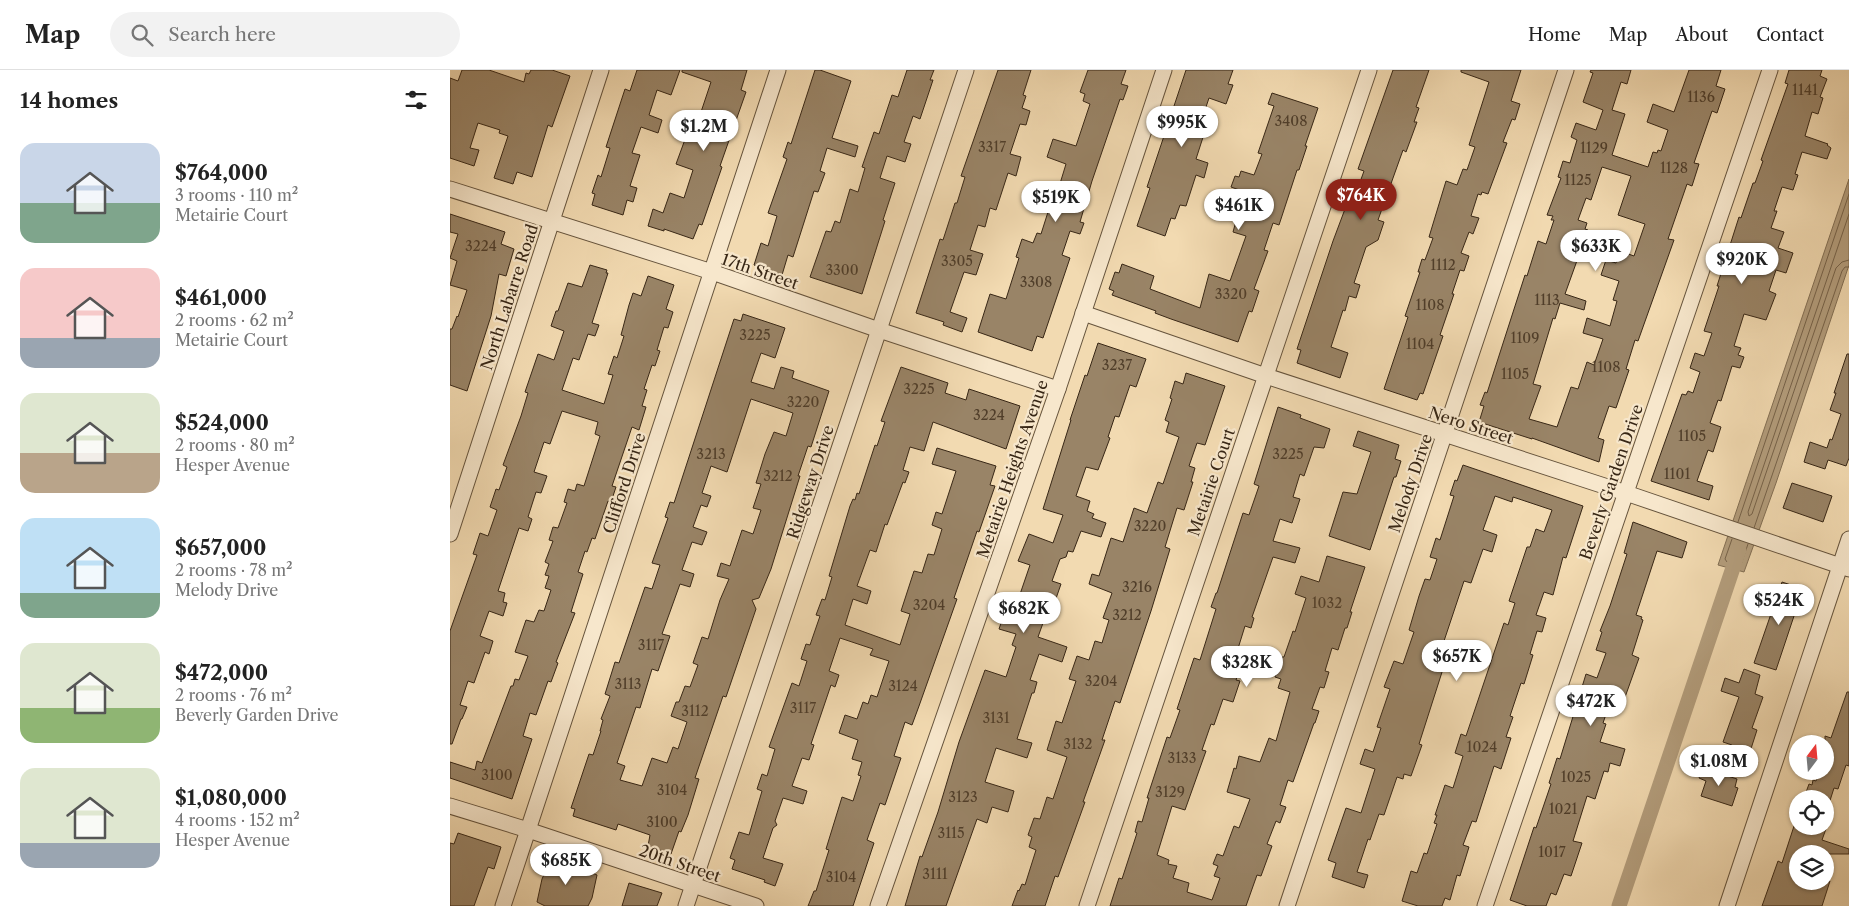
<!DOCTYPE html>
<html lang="en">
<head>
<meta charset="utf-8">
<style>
	body { margin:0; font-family:"Libre Caslon Text",serif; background:#f2f2f2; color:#222; height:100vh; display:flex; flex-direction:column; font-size:19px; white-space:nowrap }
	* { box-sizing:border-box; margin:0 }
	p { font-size:16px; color:#767676 }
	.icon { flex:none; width:28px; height:28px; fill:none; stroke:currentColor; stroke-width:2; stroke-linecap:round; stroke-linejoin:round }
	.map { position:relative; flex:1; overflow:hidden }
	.drawer { display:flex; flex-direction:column; background:#fff; width:450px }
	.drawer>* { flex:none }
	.needle { width:32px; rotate:16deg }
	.buttons { position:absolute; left:1339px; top:665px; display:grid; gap:10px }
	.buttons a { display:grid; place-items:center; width:45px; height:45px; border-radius:50%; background:#fff; box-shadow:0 1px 4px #0004; font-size:25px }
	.price { position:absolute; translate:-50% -42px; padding:0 11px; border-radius:18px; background:#fff; color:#222; font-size:16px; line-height:32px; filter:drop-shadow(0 1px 2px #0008) }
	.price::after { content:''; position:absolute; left:50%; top:30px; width:15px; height:11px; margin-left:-8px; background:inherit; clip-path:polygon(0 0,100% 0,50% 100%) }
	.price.selected { background:#8f2418; color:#fff }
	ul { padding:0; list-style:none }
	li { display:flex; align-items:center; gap:15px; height:125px; padding:0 20px }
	li span { display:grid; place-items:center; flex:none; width:140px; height:100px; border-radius:15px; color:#555 }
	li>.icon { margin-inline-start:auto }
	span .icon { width:60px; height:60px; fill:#fffc; stroke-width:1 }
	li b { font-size:21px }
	h2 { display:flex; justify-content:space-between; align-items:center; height:60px; padding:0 20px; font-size:21px }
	header { display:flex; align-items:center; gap:30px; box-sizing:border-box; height:70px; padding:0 25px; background:#fff; border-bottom:1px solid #e0e0e0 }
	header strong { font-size:24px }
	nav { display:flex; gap:28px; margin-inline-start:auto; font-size:18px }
	.search { width:350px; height:45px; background:#f2f2f2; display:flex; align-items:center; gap:12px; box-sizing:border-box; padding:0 18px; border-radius:28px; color:#767676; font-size:19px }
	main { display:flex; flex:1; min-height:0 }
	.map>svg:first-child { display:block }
	.water { fill:#b39d7c; stroke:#826e53 }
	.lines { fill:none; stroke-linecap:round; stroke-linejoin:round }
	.shore { stroke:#766249; stroke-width:1 }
	.canal { stroke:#b39d7c; stroke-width:15 }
	.building { fill:#998467; stroke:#382716; fill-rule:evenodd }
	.minor-casing { stroke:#66543d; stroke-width:17 }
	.minor { stroke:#f7e7cc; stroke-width:15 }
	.labels { text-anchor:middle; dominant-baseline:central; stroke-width:4.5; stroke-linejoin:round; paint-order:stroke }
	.number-label { font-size:14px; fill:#503e2a }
	.street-label { font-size:16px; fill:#382716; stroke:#f7e7cc }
</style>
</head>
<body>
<header>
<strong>Map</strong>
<div class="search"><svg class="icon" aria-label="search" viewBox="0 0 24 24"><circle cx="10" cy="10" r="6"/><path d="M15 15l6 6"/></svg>Search here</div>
<nav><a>Home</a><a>Map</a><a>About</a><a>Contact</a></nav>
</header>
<main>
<section class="drawer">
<h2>14 homes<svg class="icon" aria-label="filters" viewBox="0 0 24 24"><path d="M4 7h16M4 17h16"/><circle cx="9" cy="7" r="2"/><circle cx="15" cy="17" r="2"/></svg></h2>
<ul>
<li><span style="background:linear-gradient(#c9d6e8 60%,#7fa58c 0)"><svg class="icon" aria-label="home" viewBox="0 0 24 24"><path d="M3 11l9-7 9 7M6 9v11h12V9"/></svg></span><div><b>$764,000</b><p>3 rooms · 110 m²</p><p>Metairie Court</p></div></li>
<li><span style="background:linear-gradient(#f6c9c9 70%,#9aa5b1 0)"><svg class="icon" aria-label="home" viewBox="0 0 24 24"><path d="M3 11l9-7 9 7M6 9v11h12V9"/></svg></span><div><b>$461,000</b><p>2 rooms · 62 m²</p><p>Metairie Court</p></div></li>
<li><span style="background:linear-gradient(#dfe7d0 60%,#b9a48a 0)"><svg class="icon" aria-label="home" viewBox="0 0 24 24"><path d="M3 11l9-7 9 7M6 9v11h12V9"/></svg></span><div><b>$524,000</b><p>2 rooms · 80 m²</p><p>Hesper Avenue</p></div></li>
<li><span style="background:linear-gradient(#bfe0f5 75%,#7fa58c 0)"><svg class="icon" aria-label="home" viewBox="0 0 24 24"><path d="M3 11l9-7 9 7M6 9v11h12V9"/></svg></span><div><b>$657,000</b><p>2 rooms · 78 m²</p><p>Melody Drive</p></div></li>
<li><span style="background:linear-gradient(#dfe7d0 65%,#8fb573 0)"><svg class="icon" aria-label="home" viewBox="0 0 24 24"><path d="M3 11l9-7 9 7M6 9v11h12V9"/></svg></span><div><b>$472,000</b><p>2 rooms · 76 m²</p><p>Beverly Garden Drive</p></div></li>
<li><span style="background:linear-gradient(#dfe7d0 75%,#9aa5b1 0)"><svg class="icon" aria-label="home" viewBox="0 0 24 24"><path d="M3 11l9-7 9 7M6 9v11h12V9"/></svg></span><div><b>$1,080,000</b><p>4 rooms · 152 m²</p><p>Hesper Avenue</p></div></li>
</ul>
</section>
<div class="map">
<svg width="1399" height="836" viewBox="0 0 1399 836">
	<rect width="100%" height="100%" fill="#f2dab1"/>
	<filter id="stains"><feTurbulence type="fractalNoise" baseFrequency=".004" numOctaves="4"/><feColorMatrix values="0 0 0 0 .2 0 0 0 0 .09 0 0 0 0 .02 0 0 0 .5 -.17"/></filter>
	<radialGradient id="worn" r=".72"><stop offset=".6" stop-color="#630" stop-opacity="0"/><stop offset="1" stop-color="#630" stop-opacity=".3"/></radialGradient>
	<polygon class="water" points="1399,109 1399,195 1326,413 1294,502 1268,495"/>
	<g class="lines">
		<g class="shore">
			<polyline points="1399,144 1298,442 1299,446 1302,444 1386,198 1392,192 1399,190"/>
			<polyline points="1288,452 1399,124"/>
			<polyline points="1304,458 1392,201 1395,197 1399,197"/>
			<polyline points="1282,469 1275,489 1277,492 1291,495 1298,474"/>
		</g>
		<polyline class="canal" points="1169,836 1289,480"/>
	</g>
	<g class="building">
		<polygon points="12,0 39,0 74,12 76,3 79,4 81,0 102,0 120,6 102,57 98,55 82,107 67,102 63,114 44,108 58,66 49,63 50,60 28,53 20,78 29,80 24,96 0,88 0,8 8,11"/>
		<polygon points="187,0 230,0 221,25 207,20 199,45 212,50 208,63 191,57 182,83 190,85 180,116 187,118 183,132 177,130 173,145 142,135 145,124 142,123 148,105 151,107 160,78 156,77 175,19 180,21"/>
		<polygon points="232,0 297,0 291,20 296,22 270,96 272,97 252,155 249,154 243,169 214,159 214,161 198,156 203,139 213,143 220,123 234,128 243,100 226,94 237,64 243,66 261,12 232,2"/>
		<polygon points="365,0 370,0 401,11 382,68 408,76 405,87 377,78 370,101 375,103 368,122 364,121 343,187 338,185 332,205 304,195 311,173 318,176 327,146 318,143 337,89 333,87 338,72 341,74"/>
		<polygon points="457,0 484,0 480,10 483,10 470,49 463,46 454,72 461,74 455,92 437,86 430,108 445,113 433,150 435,151 412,224 360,207 376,161 381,162 385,151 390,153 400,119 408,122 415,98 412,97 424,62 429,64 442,25 448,27"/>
		<polygon points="548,0 581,0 573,25 576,26 572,38 580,41 576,55 570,54 560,84 571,87 566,106 558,103 546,140 540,138 535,157 528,155 520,180 533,184 526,205 514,202 500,242 517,248 512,262 493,255 494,252 466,243 490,169 493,170 505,133 507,133 515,107 511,106"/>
		<polygon points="638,0 676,0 671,14 678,16 673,30 670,29 642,111 630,152 634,153 630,164 620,161 612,185 620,188 593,268 587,266 582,281 528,262 540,224 556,229 569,188 566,187 572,169 583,173 587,163 591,164 598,142 601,143 616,94 597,87 603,69 626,76 640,34 633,31 635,24 630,22"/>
		<polygon points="736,0 783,0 778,14 783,15 776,34 759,28 749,58 755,61 746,89 758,93 754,108 746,105 736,136 730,135 725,149 721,148 715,166 687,156 700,118 697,117"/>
		<polygon points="943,0 979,0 966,37 969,38 964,52 967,52 956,82 953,80 928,150 934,152 928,170 916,177 904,213 910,215 906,228 899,226 895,241 893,240 881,277 898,283 890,308 847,293 851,280 847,279 883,171 895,139 900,140 914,101 908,99"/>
		<polygon points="1011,0 1071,0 1061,31 1070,34 1065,50 1062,49 1053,72 1057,73 1038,124 1032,122 1031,125 1028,124 1021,146 1029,148 1023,164 1019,162 1011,183 1019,186 1014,201 1010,200 1002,224 1004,224 990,265 993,266 973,324 970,323 967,330 934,319 958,247 955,246 970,202 968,202 972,189 975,190 983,168 979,167 996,111 1007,115 1013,99 1017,100 1025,77 1019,75 1039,12 1011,2"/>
		<path d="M1141,0H1181L1177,14L1171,12L1162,40L1175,44L1162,85L1198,97L1203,82L1207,83L1208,80L1211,81L1218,60L1197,52L1203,34L1224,42L1239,0H1271L1266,16L1275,19L1267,43L1262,41L1244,93L1249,94L1242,116L1237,114L1218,169L1224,170L1188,271L1185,270L1176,299L1179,300L1166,338L1159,336L1148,368L1154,370L1149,392L1082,368V369L1029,352L1034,336L1030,335L1035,322L1037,323L1075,205L1077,206L1088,171L1096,174L1104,150H1101L1103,146L1097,145L1111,108L1108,107L1113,91L1120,93L1127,70L1121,67L1126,53L1146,60L1153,40L1133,32L1143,3L1140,2ZM1152,97L1181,106L1168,145L1195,154L1184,186L1170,181L1166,193L1156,190L1151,205L1169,211L1163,230L1167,231L1160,256L1137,248L1133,263L1153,269L1144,295L1137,292L1128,319L1121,317L1107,357L1079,349L1091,316L1083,314L1103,248L1105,249L1110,233L1134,240L1136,231L1115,224L1138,160L1135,159L1137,153L1128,150L1136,128L1141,130Z"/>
		<polygon points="1339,0 1372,0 1370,6 1377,9 1370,27 1373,28 1368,44 1362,42 1355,66 1378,74 1377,75 1381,78 1377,89 1352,82 1345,104 1348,105 1343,120 1332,117 1324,141 1327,141 1321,158 1334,162 1328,178 1343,183 1336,203 1326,200 1319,221 1326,224 1316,250 1294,244 1284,276 1291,278 1288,285 1294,287 1290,298 1282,296 1271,331 1268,330 1260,353 1271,357 1263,382 1258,380 1247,411 1263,416 1259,430 1201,411 1232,324 1236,325 1238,321 1243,323 1250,302 1240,298 1245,283 1254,286 1262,263 1254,261 1269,216 1267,216 1289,147 1291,148 1303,113 1305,113 1313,91 1311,90 1338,14 1335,13"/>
		<polygon points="822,23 868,38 855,76 857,76 849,100 847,100 829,155 823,153 814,180 818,181 804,219 809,221 802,242 799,241 788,272 721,249 705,243 706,241 662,225 664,221 659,219 665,202 669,203 672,194 704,206 700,219 750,238 759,204 780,211 796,166 783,162 788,144 799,147 806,126 781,117 785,106 789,107 791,101 804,105 812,84 808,83 824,36 818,34"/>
		<polygon points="0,144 55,162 51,174 64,179 56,206 49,204 41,246 17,321 0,315 0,259 2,259 7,246 8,247 17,220 0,215 7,191 0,188 8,164 0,162"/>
		<polygon points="140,195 157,200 156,203 158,203 142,253 149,255 145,266 138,264 129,290 123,288 112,320 154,334 163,305 158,304 164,286 167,288 174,266 171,265 179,235 183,223 191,226 198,206 224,215 216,239 223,242 218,258 214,257 207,280 210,281 205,296 202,295 194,319 197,320 192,336 196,337 189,360 182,357 162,416 166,417 161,432 158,431 145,469 142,468 137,482 135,481 128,502 133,504 121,542 125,543 106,592 108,593 101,612 98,611 86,645 80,643 73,666 82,669 62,729 0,708 0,692 25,700 27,691 32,693 61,616 63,616 65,609 69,610 78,586 65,582 76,550 84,552 89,540 94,541 101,520 95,518 99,506 95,505 99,494 95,492 103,471 99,470 103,457 108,458 117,433 114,432 118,419 125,421 127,414 134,416 150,366 145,364 148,352 112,341 100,374 94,372 84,402 97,406 91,423 86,422 78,447 82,449 78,461 69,458 48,521 55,523 53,532 57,533 53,546 39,541 30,566 43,571 39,584 35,582 24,613 18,611 10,635 17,637 12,649 11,649 2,674 0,674 0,561 27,485 23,484 30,463 38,466 47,440 40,437 46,419 49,420 57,397 53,395 71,346 78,323 75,322 88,284 104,290 114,261 101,256 106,241 108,241 118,213 132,217"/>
		<path d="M293,244L335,258L325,288L311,283L301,312L324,319L331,297L344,301L342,308L379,321L361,377L358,376L348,406H350L321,499L309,528L302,530L306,539L276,627L273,626L245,708L249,709L238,745L231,762L229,761L221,784L198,776L200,765L168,754L166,760L123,746L125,739L121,738L139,684L143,685L151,661H150L153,650L151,649L160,626L155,624L165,592L169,593L195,517L202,519L210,495L202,493L218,448L215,447L220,432L224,433L284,249L291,251ZM301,329L343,343L336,366L324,362L315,384L306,413L311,414L303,438L311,440L303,464L292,460L280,496L271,493L267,506L279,509L270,530L258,569L252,567L243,593L248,595L240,617L235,616L229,632H226L221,646L237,652L228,679L223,677L217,693L202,688L192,716L170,710L175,696L167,693L186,637L190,638L202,599L208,601L220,566L212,564L230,514L240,517L244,504L232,500L242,472L252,475L257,462L243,457L251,435L257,437L261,426L252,423L261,396L277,402Z"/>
		<polygon points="648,273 696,289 686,317 680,315 669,347 665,346 658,367 660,368 648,400 636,397 626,426 640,431 637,441 644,444 642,448 656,453 651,467 631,461 623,482 618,481 616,487 610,489 602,511 611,514 602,540 598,539 588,567 617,577 612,592 589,584 580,610 587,612 584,623 582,623 567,669 582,673 577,688 546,678 535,712 564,721 558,742 542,737 537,753 527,749 496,836 455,836 470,786 472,787 488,742 509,672 535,600 556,607 566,577 562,575 566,564 549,559 558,533 566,536 580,495 568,491 579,464 603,473 613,445 593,439 621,350 620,350 635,305 637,306"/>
		<polygon points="1397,284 1399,284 1399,388 1396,396 1378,390 1375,399 1354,392 1360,372 1377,378 1380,369 1382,370 1391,344 1380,340 1386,323 1384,323"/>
		<polygon points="451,297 498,313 495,323 516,330 519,319 570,336 556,379 483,352 474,381 460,377 453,400 459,402 455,413 453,412 437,455 435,454 426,482 420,480 407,516 421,521 417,534 403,529 395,555 450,575 460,544 451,541 464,501 472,503 478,484 484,485 492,459 482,455 486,442 492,444 506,401 482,394 487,378 546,396 540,415 545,416 529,462 527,461 504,528 507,529 469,636 462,655 455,652 444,686 451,688 435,735 430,733 417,770 424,773 403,836 358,836 364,821 366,821 379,780 376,779 392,727 403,731 411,706 408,705 412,692 402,689 408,670 389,663 395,645 407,649 413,632 418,634 421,625 427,627 439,591 420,585 423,579 390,568 379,601 389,605 385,617 381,615 361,674 364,675 359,690 352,688 342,716 357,721 353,734 333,728 325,751 327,755 323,758 313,788 333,794 325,816 314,812 315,810 282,799 285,790 280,788 289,762 299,765 312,721 307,719 312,704 317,706 325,679 319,677 342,613 349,616 357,591 351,589 356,574 360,575 370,546 366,545 372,529 375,530 382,507 379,506 400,436 403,429 405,430 407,423 409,424 425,375 427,376 435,352 431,351"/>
		<polygon points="736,303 775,316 755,375 747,373 739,396 745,398 741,412 743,412 734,440 727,438 715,477 720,479 701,541 670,633 665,631 652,670 655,670 633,732 635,732 608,807 605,806 595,836 562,836 568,820 569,821 572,814 575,815 586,780 579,777 582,767 578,765 584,748 590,749 597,727 603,729 617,687 597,680 606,651 612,653 626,611 619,609 627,586 639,590 645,571 652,573 659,550 653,548 662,523 639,514 642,504 649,506 661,468 673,472 684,438 697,443 708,412 713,414 729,367 716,362 719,352 715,350 722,329 720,328 725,311 733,314"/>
		<polygon points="828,337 851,345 850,348 880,359 874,378 864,377 854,406 850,404 843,427 850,429 842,453 830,449 823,471 850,478 845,493 823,487 802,547 804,548 801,558 795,556 786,585 794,587 786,610 790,611 783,632 773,629 764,655 761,654 752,680 756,681 735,740 722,736 707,785 719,790 718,794 727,796 723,808 739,813 737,822 762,830 770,808 764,806 768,796 763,794 767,784 773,786 784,756 789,758 800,729 777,722 784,698 786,699 789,686 810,692 819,668 826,671 840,622 828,618 831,609 825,607 832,587 834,587 843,561 845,562 856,528 845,524 851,506 869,512 877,486 915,497 900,542 902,542 897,558 895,558 888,580 882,578 875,601 879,602 874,618 870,617 862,639 869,641 865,653 864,653 843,712 838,710 830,735 836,737 830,753 826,751 817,774 822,776 811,806 807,805 796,836 660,836 669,808 672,809 687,763 685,762 688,751 692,752 699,728 697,728 717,667 720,668 730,640 727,639 744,588 750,590 766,539 761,537 766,523 767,523 793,443 799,445 809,416 804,414"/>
		<polygon points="908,361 949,375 945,389 951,391 946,407 944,407 920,480 879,466 893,422 907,424 921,382 903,376"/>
		<polygon points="1013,395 1133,436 1116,488 1113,487 1103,525 1094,522 1086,545 1096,548 1092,562 1087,561 1080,584 1083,585 1074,614 1071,613 1060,646 1063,647 1056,667 1061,668 1051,699 1044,696 1026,752 1022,751 1013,775 1019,777 1010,806 1007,805 1000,830 995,828 992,836 968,836 952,831 961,801 967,803 974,783 977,784 987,754 984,753 987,745 985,745 995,715 1003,718 1013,686 1005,683 1011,664 1016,666 1054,553 1058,555 1065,533 1059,531 1077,477 1080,477 1086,459 1094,462 1102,440 1063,427 1062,432 1045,426 1033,460 1047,465 1042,482 1033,479 1021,513 1014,511 994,571 1001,574 969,674 972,675 961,706 954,704 953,709 947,707 934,745 929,744 920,770 918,769 907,802 918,805 914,818 882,807 886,793 878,790 896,738 911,743 925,699 910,694 915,679 923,682 931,658 927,657 940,619 934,617 944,591 953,594 964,562 959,560 969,526 975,509 980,510 987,489 980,487 986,468 990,470 1004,426 1000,425 1005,410 1007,411"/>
		<polygon points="1342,413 1382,426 1373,452 1333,438"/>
		<polygon points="1183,452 1237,472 1232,488 1207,481 1186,545 1192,547 1191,549 1193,550 1182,585 1189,588 1174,630 1162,627 1153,653 1156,654 1150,672 1175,679 1170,696 1160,693 1158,702 1154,701 1145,729 1137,726 1123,771 1132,773 1121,806 1114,804 1106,825 1101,823 1096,836 1077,836 1060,830 1084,757 1086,758 1101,714 1099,713 1107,688 1110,689 1136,604 1147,608 1156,583 1146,580 1152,562 1150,561 1160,536 1177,484 1174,483"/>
		<polygon points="1332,512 1353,519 1326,600 1304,593"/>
		<polygon points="1294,599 1310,605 1305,624 1313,627 1302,658 1307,660 1298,688 1280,682 1282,675 1273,672 1289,627 1271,621 1275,608 1289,613"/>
		<polygon points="1397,622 1399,622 1399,696 1396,695 1388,719 1384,718 1377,740 1375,739 1375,729 1365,729 1355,725 1359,714 1362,715 1363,710 1366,711 1369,703 1375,705 1375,666 1381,668"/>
		<polygon points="1253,698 1287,709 1285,717 1288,718 1282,736 1251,726 1256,711 1249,708"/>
		<polygon points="1345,753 1348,753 1348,756 1377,756 1372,770 1399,779 1399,784 1348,784 1348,811 1380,811 1372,836 1312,836 1328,791 1332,793"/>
		<polygon points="8,763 51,777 44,799 38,797 24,836 0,836 0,773 4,774"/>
		<polygon points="101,789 125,795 147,805 142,828 138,836 95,836 87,832 92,809"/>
		<polygon points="179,813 212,823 207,836 172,836"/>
	</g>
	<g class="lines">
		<defs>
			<g id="minor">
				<polyline points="0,119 262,202 429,260 608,319"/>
				<polyline points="633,243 816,306 1176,423 1399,499"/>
				<polyline points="0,464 151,0"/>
				<polyline points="0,736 78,760 306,836"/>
				<polyline points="53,836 328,0"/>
				<polyline points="236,836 516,0"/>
				<polyline points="428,836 608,319 714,0"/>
				<polyline points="637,836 919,0"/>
				<polyline points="837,836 1116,0"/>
				<polyline points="1035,836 1320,0"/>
				<polyline points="1277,836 1399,469"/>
			</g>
		</defs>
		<use href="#minor" class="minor-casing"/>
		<use href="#minor" class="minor"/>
	</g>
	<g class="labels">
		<g class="number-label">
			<text x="1355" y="20">1141</text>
			<text x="1251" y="27">1136</text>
			<text x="841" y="51">3408</text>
			<text x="542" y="77">3317</text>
			<text x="1144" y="78">1129</text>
			<text x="1224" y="98">1128</text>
			<text x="1128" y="110">1125</text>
			<text x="31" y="176">3224</text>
			<text x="507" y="191">3305</text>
			<text x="993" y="195">1112</text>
			<text x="392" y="200">3300</text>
			<text x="586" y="212">3308</text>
			<text x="781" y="224">3320</text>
			<text x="1097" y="230">1113</text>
			<text x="980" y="235">1108</text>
			<text x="305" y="265">3225</text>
			<text x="1075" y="268">1109</text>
			<text x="970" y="274">1104</text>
			<text x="667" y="295">3237</text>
			<text x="1156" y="297">1108</text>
			<text x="1065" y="304">1105</text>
			<text x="469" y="319">3225</text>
			<text x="353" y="332">3220</text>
			<text x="539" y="345">3224</text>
			<text x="1242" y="366">1105</text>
			<text x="261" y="384">3213</text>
			<text x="838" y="384">3225</text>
			<text x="1227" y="404">1101</text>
			<text x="328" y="406">3212</text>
			<text x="700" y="456">3220</text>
			<text x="687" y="517">3216</text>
			<text x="877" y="533">1032</text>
			<text x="479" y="535">3204</text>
			<text x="677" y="545">3212</text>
			<text x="201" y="575">3117</text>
			<text x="651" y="611">3204</text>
			<text x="178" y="614">3113</text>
			<text x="453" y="616">3124</text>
			<text x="353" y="638">3117</text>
			<text x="245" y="641">3112</text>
			<text x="546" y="648">3131</text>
			<text x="628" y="674">3132</text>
			<text x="1032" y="677">1024</text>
			<text x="732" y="688">3133</text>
			<text x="47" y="705">3100</text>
			<text x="1126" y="707">1025</text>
			<text x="222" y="720">3104</text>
			<text x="720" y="722">3129</text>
			<text x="513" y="727">3123</text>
			<text x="1113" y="739">1021</text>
			<text x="212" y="752">3100</text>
			<text x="501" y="763">3115</text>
			<text x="1102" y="782">1017</text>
			<text x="485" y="804">3111</text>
			<text x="391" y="807">3104</text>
		</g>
		<g class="street-label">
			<text transform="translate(310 201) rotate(19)">17th Street</text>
			<text transform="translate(59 227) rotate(-72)">North Labarre Road</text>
			<text transform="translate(1021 355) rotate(18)">Nero Street</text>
			<text transform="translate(562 399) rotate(-71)">Metairie Heights Avenue</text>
			<text transform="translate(360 412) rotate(-72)">Ridgeway Drive</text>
			<text transform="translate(761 412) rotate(-71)">Metairie Court</text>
			<text transform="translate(1161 412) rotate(-71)">Beverly Garden Drive</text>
			<text transform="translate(174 413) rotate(-72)">Clifford Drive</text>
			<text transform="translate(960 413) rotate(-71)">Melody Drive</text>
			<text transform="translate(230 793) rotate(19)">20th Street</text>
		</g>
	</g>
	<rect width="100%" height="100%" filter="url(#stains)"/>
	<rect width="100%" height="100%" fill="url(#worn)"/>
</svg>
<div class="buttons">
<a><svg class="needle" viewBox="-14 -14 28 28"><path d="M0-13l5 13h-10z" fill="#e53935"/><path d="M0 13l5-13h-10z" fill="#767676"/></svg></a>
<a><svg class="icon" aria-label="locate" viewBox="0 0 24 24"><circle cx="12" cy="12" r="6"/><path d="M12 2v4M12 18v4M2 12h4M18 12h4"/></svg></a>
<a><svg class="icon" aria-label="layers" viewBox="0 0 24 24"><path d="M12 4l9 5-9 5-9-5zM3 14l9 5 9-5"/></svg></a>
</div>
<b class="price" style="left:732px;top:78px">$995K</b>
<b class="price" style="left:254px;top:82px">$1.2M</b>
<b class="price selected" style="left:911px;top:151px">$764K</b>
<b class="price" style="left:606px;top:153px">$519K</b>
<b class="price" style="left:789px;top:161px">$461K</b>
<b class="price" style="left:1146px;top:202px">$633K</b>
<b class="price" style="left:1292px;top:215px">$920K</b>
<b class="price" style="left:1329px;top:556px">$524K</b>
<b class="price" style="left:574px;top:564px">$682K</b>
<b class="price" style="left:1007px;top:612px">$657K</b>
<b class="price" style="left:797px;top:618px">$328K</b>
<b class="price" style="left:1141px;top:657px">$472K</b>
<b class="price" style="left:1269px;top:717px">$1.08M</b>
<b class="price" style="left:116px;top:816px">$685K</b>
</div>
</main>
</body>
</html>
